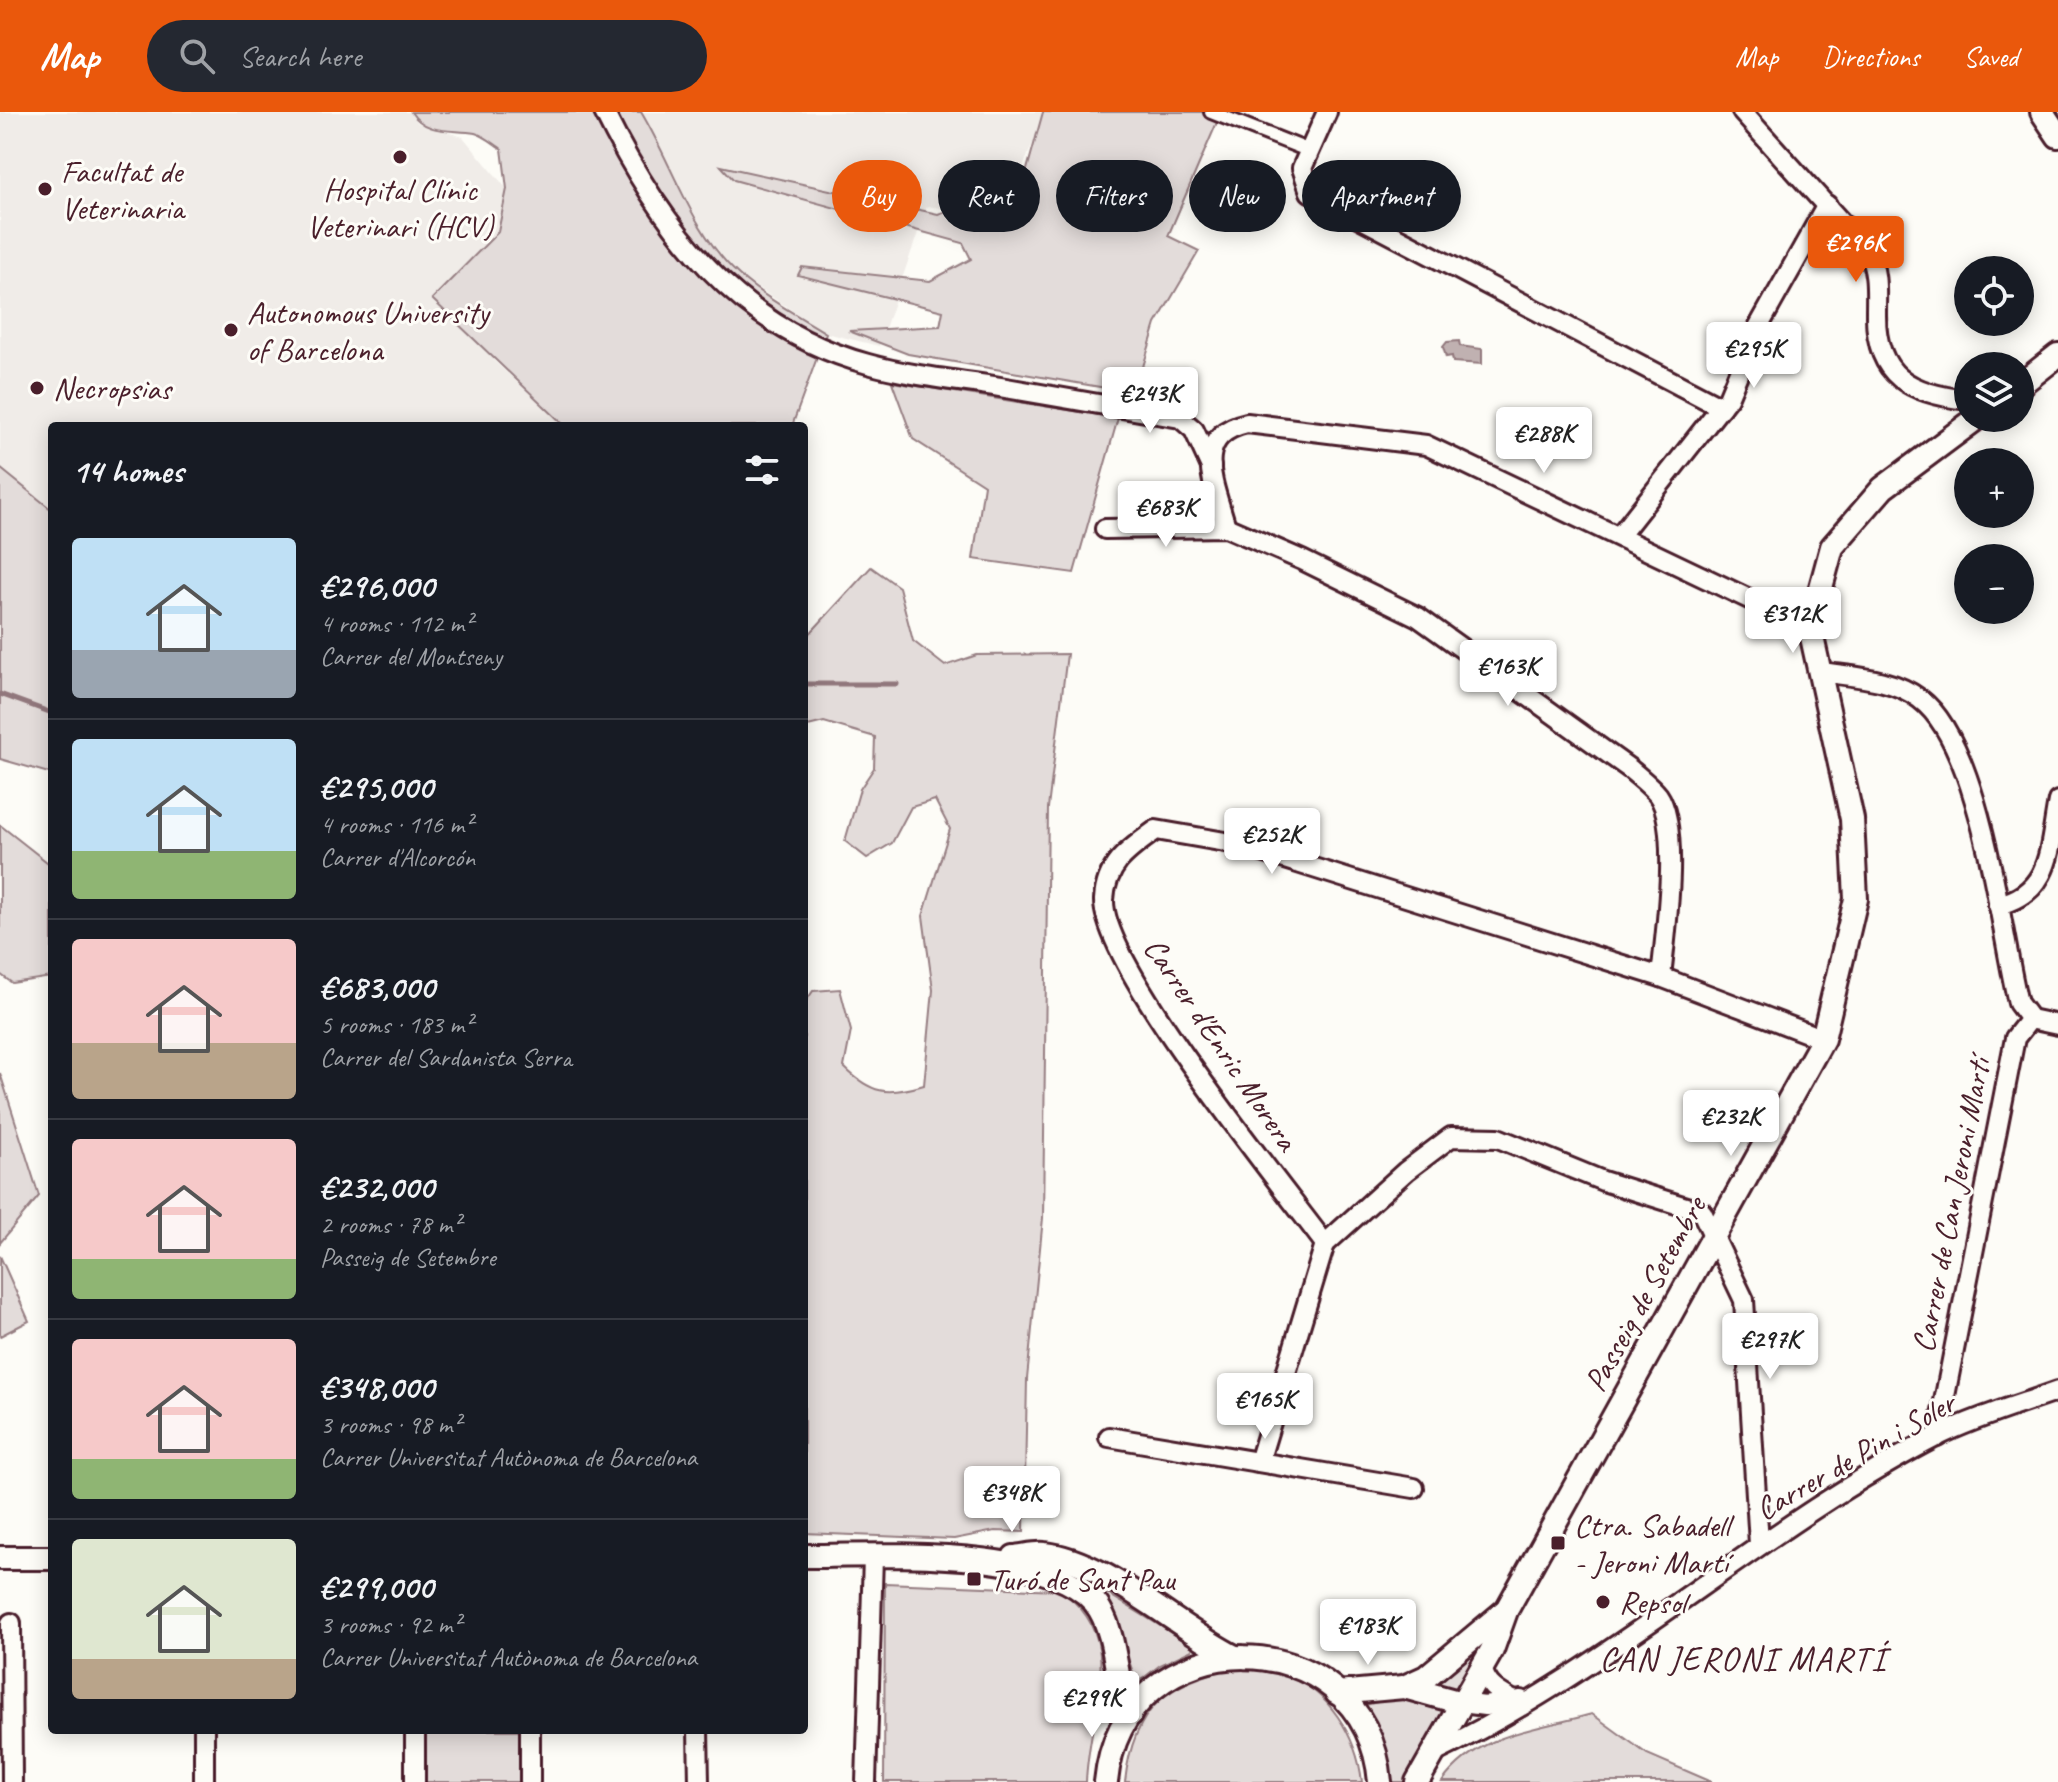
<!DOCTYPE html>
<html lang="en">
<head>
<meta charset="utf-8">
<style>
	body { margin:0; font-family:Caveat,sans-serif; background:#242831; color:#f1f3f6; height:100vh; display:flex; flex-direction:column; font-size:30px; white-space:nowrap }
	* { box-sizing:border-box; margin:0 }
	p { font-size:26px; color:#9ea1a6 }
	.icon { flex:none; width:44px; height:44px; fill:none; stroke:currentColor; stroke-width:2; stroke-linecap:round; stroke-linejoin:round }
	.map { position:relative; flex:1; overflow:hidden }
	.side { position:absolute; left:48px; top:310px; width:760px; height:1312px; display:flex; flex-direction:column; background:#171b24; border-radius:8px; box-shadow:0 4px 20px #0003 }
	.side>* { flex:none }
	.guide { position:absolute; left:832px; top:48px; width:760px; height:72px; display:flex; gap:16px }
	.fabs { position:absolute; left:1954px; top:144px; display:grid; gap:16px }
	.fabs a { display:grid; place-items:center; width:80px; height:80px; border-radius:50%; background:#171b24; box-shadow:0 4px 20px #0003; font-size:40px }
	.price { position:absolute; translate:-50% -68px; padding:0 18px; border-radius:8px; background:#fff; color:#222; font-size:26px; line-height:52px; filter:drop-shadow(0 2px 4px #0008) }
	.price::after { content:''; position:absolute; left:50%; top:48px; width:24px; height:18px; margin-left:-12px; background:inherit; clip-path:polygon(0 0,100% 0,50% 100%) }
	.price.selected { background:#ea580c; color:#fff }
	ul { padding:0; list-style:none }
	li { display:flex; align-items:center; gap:24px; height:200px; padding:0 24px }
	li+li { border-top:2px solid #363941 }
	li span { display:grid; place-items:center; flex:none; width:224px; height:160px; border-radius:8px; color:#555 }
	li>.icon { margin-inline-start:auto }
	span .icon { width:96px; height:96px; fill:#fffc; stroke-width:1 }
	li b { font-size:34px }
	h2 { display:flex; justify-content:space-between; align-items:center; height:96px; padding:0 24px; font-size:34px }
	.pill { padding:0 28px; border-radius:36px; background:#171b24; box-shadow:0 4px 20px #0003; font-size:28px; line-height:72px }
	.pill.selected { background:#ea580c; color:#fff }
	header { display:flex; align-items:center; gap:48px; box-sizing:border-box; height:112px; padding:0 40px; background:#ea580c; color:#fff }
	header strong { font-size:38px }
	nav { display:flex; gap:44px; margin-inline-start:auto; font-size:28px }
	.search { width:560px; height:72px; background:#242831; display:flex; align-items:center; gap:20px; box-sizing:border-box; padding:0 28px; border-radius:44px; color:#9ea1a6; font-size:30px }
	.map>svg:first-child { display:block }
	.built { fill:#f0ece8 }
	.green { fill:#e3dcda; stroke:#967e82; stroke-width:2 }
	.water { fill:#c0b1b1; stroke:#91777b; stroke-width:2 }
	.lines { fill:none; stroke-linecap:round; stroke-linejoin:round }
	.stream { stroke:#91777b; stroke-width:5 }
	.pedestrian-casing { stroke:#4a1f2b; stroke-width:18 }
	.minor-casing { stroke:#4a1f2b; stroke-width:24 }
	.tertiary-casing { stroke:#4a1f2b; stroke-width:28 }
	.pedestrian { stroke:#fdfcf7; stroke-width:12 }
	.minor { stroke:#fdfcf7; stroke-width:18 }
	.tertiary { stroke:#fdfcf7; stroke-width:22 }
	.poi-dot { fill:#4a1f2b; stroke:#fdfcf7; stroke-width:3 }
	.labels { text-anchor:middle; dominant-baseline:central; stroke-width:6; stroke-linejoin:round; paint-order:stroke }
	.poi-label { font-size:32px; fill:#4a1f2b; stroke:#fdfcf7; text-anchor:start }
	.street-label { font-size:32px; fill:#4a1f2b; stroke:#fdfcf7 }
	.neighbourhood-label { font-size:34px; letter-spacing:2px; fill:#4a1f2b; stroke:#fdfcf7 }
</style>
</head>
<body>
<header>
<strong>Map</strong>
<div class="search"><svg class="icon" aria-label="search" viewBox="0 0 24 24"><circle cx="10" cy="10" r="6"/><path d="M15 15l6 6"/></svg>Search here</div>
<nav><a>Map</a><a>Directions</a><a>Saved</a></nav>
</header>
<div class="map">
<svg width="2058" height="1670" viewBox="0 0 2058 1670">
	<rect width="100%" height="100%" fill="#fdfcf7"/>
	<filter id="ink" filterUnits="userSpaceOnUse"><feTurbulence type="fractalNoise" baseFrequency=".0125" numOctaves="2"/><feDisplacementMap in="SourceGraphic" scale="16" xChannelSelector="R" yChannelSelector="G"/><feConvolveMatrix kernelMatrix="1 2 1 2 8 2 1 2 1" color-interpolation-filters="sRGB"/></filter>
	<g filter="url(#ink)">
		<g class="built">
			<polygon points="0,0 411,0 418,11 463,25 507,77 498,120 479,140 494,249 565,314 52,314 52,398 0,356"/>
			<polygon points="641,0 1041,0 1041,11 1019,65 967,94 947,97 927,94 879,234 826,221 737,162 704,120"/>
		</g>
		<g class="green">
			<path d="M411,0H641C673,53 692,121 739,163C765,186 797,203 826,221L792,314H565L432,187L498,120L507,77L502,37C494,32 484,23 475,21C451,17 426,23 411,0Z"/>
			<polygon points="1043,0 1238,0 1236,4 1221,1 1168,124 1199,139 1156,212 1135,281 908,242 849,219 940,214 943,199 798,163 802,155 930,169 971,147 963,131 734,68 721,54 938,102 1023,72"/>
			<polygon points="892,270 1118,306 1074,461 973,447 984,373 913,327"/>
			<polygon points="0,356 52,398 52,662 0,647"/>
			<path d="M871,455L899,475L913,529L945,554L977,543L1067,542L1048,696L1043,1106L1027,1267L1024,1420L995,1419L954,1427L804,1421V892L813,879L840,877L851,919L844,955C871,982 887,984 924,973L933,878L923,804L950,717L935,688L911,695L892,731L867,746L845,729L860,677L874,656L875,625L824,610L804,615V528Z"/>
			<polygon points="0,713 52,754 52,865 12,871 0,862"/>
			<polygon points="0,961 39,1084 0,1131"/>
			<polygon points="0,1144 29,1209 0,1224"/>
			<polygon points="1077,1463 1193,1534 1192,1538 1160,1553 1137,1571 1110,1497"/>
			<path d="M885,1471L1059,1478C1131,1525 1088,1599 1086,1670H884Z"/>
			<polygon points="1484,1532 1458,1581 1436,1572 1437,1569"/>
			<path d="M1239,1555C1254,1557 1270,1558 1283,1562C1329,1577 1357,1625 1362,1670H1125C1133,1594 1169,1569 1239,1555Z"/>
			<polygon points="1412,1582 1448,1596 1406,1670 1389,1670 1385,1641 1365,1593"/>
			<path d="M1592,1602L1647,1642L1712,1670H1442C1478,1620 1536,1618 1592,1602Z"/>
			<polygon points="424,1618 522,1618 523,1670 424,1670"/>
		</g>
		<polygon class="water" points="1459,229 1460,234 1482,237 1482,252 1453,250 1452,244 1446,245 1443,235 1447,230"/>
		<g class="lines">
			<g class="stream">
				<polyline points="804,572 897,572"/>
				<polyline points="0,582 52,601"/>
			</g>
			<defs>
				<polyline id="pedestrian" points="1211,0 1310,39"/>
				<g id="minor">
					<path d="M604,0C661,116 738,217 868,252C911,264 956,268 1000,275C1060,285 1120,296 1180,306L1194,318L1211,355"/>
					<polyline points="1327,0 1302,56 1310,80 1721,295"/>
					<path d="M1742,0L1868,140C1878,161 1876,178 1876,201C1875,265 1911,282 1968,288"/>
					<path d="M1226,415C1215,374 1189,324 1247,311L1426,333L1810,516"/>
					<path d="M1105,417L1226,415L1302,448L1418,505L1630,657C1639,665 1651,674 1658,683C1681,715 1665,826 1661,865"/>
					<polyline points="1620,423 1728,286 1756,219 1827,93"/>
					<path d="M1821,560C1854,565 1893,566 1920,587C1981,632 2000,817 2018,891L2030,907L2058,913"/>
					<path d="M1998,793C2052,781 2049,735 2058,689"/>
					<path d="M1325,1132C1280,1071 1102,853 1104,788C1106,751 1130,737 1156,718L1237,732L1661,865L1823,927"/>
					<polyline points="1325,1132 1406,1059 1451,1025 1498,1026 1603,1069 1702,1100 1744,1188 1759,1432"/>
					<polyline points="1109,1325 1414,1376"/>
					<polyline points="1937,1325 2015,926 2030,907"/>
					<polyline points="1259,1350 1325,1132"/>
					<polyline points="11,1511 12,1670"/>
					<path d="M1482,1555C1486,1574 1498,1580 1514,1589"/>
					<polyline points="1462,1591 1485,1594 1521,1588"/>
					<polyline points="204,1618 204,1670"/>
					<polyline points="415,1618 415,1670"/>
					<polyline points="530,1618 530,1670"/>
					<polyline points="698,1618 699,1670"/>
					<path d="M1434,1641C1613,1556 1761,1415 1938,1324C1976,1305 2019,1293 2058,1279"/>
					<polyline points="866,1670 873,1445"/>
				</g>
				<g id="tertiary">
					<polyline points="2042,0 2058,24"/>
					<polyline points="2020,273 2058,243"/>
					<path d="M804,1444C872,1444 1063,1432 1100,1498C1118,1529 1114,1570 1130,1603"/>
					<path d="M1014,1445C1024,1444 1035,1441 1044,1442C1103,1447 1178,1516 1233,1544"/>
					<polyline points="0,1446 52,1446"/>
					<polyline points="1404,1575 1462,1591"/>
					<polyline points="1337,1581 1404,1575 1426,1565 1505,1499"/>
					<path d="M1106,1670C1122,1503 1366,1504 1380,1670"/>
					<polyline points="1417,1670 1492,1538 1506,1499 1823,927 1856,787 1852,707 1810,516 1832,435 1883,376 1977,306"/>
				</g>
			</defs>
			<use href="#pedestrian" class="pedestrian-casing"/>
			<use href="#minor" class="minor-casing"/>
			<use href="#tertiary" class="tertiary-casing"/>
			<use href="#pedestrian" class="pedestrian"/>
			<use href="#minor" class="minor"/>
			<use href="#tertiary" class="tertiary"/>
		</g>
	</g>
	<g class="poi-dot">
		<circle cx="400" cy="45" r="8"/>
		<circle cx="45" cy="77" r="8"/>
		<circle cx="231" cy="218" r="8"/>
		<circle cx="37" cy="276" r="8"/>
		<rect x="1550" y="1423" width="16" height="16" rx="4"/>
		<rect x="966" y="1459" width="16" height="16" rx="4"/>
		<circle cx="1603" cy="1490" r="8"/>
	</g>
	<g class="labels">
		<g class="poi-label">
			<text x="61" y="59">Facultat de<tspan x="61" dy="37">Veterinaria</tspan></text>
			<text x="400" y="77" text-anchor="middle">Hospital Clínic<tspan x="400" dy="37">Veterinari (HCV)</tspan></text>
			<text x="247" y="200">Autonomous University<tspan x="247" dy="37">of Barcelona</tspan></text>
			<text x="53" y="276">Necropsias</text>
			<text x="1574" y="1413">Ctra. Sabadell<tspan x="1574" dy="37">- Jeroni Martí</tspan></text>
			<text x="990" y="1467">Turó de Sant Pau</text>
			<text x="1619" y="1490">Repsol</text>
		</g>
		<g class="street-label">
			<text transform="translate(1221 932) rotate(56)">Carrer d'Enric Morera</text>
			<text transform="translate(1951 1093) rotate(-79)">Carrer de Can Jeroni Martí</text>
			<text transform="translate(1645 1182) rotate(-61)">Passeig de Setembre</text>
			<text transform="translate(1855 1344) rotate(-30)">Carrer de Pin i Soler</text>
		</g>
		<g class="neighbourhood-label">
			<text x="1743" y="1546">CAN JERONI MARTÍ</text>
		</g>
	</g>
</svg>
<div class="fabs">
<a><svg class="icon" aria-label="locate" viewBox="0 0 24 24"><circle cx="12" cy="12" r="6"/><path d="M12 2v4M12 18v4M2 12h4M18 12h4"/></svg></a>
<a><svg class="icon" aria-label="layers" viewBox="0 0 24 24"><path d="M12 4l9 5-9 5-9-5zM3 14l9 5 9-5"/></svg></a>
<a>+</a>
<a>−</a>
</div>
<b class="price selected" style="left:1856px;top:172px">€296K</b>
<b class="price" style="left:1754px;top:278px">€295K</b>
<b class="price" style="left:1150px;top:323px">€243K</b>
<b class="price" style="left:1544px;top:363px">€288K</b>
<b class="price" style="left:1166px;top:437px">€683K</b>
<b class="price" style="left:1793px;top:543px">€312K</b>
<b class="price" style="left:1508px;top:596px">€163K</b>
<b class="price" style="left:1272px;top:764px">€252K</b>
<b class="price" style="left:1731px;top:1046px">€232K</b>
<b class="price" style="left:1770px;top:1269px">€297K</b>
<b class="price" style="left:1265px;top:1329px">€165K</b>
<b class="price" style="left:1012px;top:1422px">€348K</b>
<b class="price" style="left:1368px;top:1555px">€183K</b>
<b class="price" style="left:1092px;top:1627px">€299K</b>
<div class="guide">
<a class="pill selected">Buy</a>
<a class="pill">Rent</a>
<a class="pill">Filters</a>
<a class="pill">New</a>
<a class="pill">Apartment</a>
</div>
<section class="side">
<h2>14 homes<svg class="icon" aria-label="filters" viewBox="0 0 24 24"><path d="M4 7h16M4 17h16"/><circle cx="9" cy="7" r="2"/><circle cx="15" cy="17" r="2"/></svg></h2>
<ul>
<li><span style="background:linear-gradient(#bfe0f5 70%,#9aa5b1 0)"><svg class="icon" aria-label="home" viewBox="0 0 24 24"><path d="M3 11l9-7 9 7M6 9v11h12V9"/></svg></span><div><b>€296,000</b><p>4 rooms · 112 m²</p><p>Carrer del Montseny</p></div></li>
<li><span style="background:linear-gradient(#bfe0f5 70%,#8fb573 0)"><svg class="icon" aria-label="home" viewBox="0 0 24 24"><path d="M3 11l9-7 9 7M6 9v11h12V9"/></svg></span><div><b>€295,000</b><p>4 rooms · 116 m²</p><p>Carrer d'Alcorcón</p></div></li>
<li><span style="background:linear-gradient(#f6c9c9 65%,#b9a48a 0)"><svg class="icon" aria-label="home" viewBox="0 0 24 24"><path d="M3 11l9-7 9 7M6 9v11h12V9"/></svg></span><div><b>€683,000</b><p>5 rooms · 183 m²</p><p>Carrer del Sardanista Serra</p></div></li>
<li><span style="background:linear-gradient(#f6c9c9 75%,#8fb573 0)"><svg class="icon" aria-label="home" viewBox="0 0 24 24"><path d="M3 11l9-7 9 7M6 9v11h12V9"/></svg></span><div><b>€232,000</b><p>2 rooms · 78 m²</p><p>Passeig de Setembre</p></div></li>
<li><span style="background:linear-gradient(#f6c9c9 75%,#8fb573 0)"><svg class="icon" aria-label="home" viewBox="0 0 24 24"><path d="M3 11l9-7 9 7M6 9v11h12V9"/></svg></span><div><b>€348,000</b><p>3 rooms · 98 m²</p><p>Carrer Universitat Autònoma de Barcelona</p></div></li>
<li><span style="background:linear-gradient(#dfe7d0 75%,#b9a48a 0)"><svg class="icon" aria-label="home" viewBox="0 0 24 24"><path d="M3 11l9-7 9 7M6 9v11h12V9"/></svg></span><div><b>€299,000</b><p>3 rooms · 92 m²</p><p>Carrer Universitat Autònoma de Barcelona</p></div></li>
</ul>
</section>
</div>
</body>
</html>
